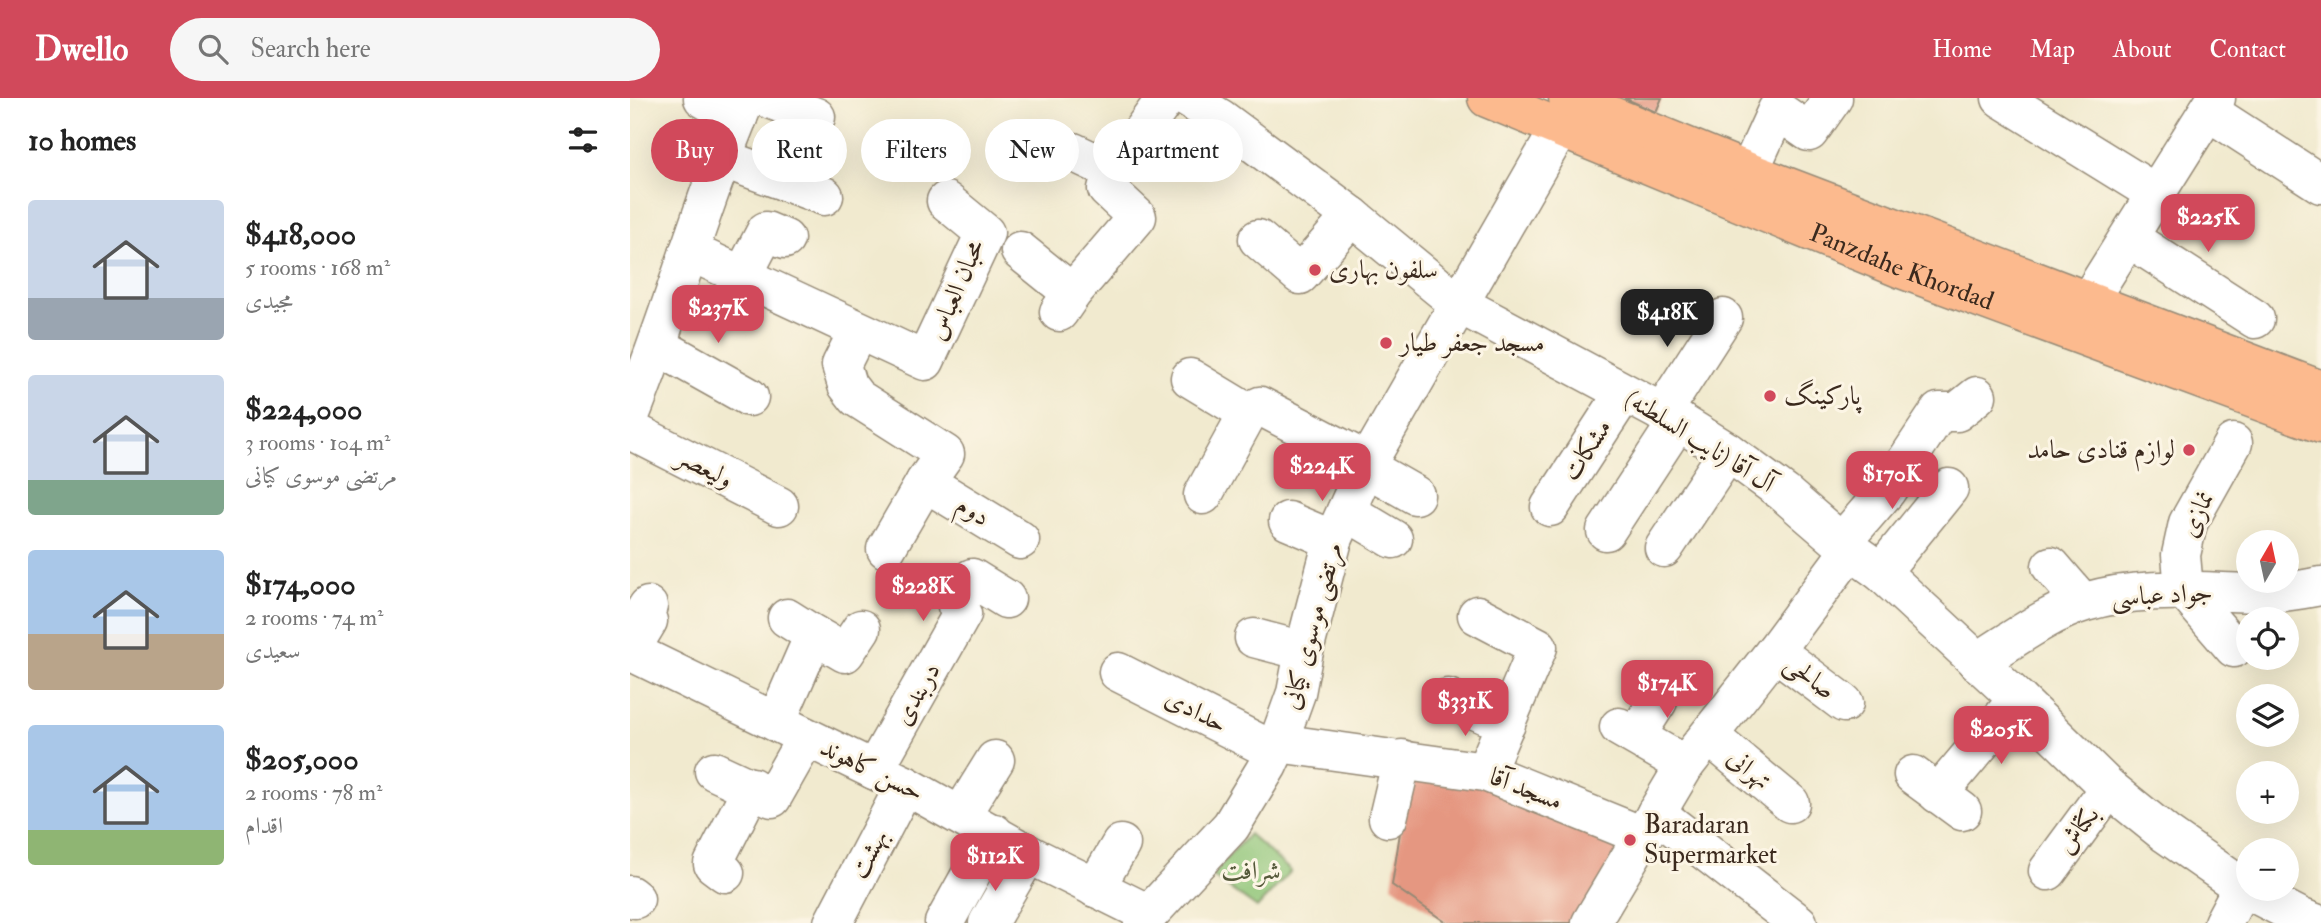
<!DOCTYPE html>
<html lang="en">
<head>
<meta charset="utf-8">
<style>
	body { margin:0; font-family:"IM FELL Double Pica",Amiri,serif; background:#f6f6f6; color:#222; height:100vh; display:flex; flex-direction:column; font-size:26px; white-space:nowrap }
	* { box-sizing:border-box; margin:0 }
	p { font-size:23px; color:#767676 }
	.icon { flex:none; width:38px; height:38px; fill:none; stroke:currentColor; stroke-width:2; stroke-linecap:round; stroke-linejoin:round }
	.map { position:relative; flex:1; overflow:hidden }
	.panel { display:flex; flex-direction:column; background:#fff; width:630px }
	.panel>* { flex:none }
	.banner { position:absolute; left:21px; top:21px; width:665px; height:63px; display:flex; gap:14px }
	.needle { width:46px; rotate:9deg }
	.buttons { position:absolute; left:1606px; top:432px; display:grid; gap:14px }
	.buttons a { display:grid; place-items:center; width:63px; height:63px; border-radius:50%; background:#fff; box-shadow:0 7px 28px #0002; font-size:35px }
	.price { position:absolute; translate:-50% -60px; padding:0 16px; border-radius:14px; background:#d1495b; color:#fff; font-size:23px; line-height:46px; filter:drop-shadow(0 2px 4px #0008) }
	.price::after { content:''; position:absolute; left:50%; top:42px; width:21px; height:16px; margin-left:-10px; background:inherit; clip-path:polygon(0 0,100% 0,50% 100%) }
	.price.active { background:#222; color:#fff }
	ul { padding:0; list-style:none }
	li { display:flex; align-items:center; gap:21px; height:175px; padding:0 28px }
	li span { display:grid; place-items:center; flex:none; width:196px; height:140px; border-radius:7px; color:#555 }
	li>.icon { margin-inline-start:auto }
	span .icon { width:84px; height:84px; fill:#fffc; stroke-width:1 }
	li b { font-size:30px }
	h2 { display:flex; justify-content:space-between; align-items:center; height:84px; padding:0 28px; font-size:30px }
	.chip { padding:0 24px; border-radius:32px; background:#fff; box-shadow:0 7px 28px #0002; font-size:24px; line-height:63px }
	.chip.active { background:#d1495b; color:#fff }
	header { display:flex; align-items:center; gap:42px; box-sizing:border-box; height:98px; padding:0 35px; background:#d1495b; color:#fff }
	header strong { font-size:33px }
	nav { display:flex; gap:38px; margin-inline-start:auto; font-size:24px }
	.search { width:490px; height:63px; background:#f6f6f6; display:flex; align-items:center; gap:18px; box-sizing:border-box; padding:0 24px; border-radius:38px; color:#767676; font-size:26px }
	main { display:flex; flex:1; min-height:0 }
	.map>svg:first-child { display:block }
	.green { fill:#8fc578; stroke:#65784b; stroke-width:2 }
	.building { fill:#e59781 }
	.lines { fill:none; stroke-linecap:round; stroke-linejoin:round }
	.minor-casing { stroke:#968a76; stroke-width:41 }
	.major-casing { stroke:#968a76; stroke-width:41 }
	.minor { stroke:#fff; stroke-width:38 }
	.major { stroke:#fcba8e; stroke-width:38 }
	.poi-dot { fill:#d1495b; stroke:#fcf5e5; stroke-width:2.5 }
	.labels { text-anchor:middle; dominant-baseline:central; stroke-width:6; stroke-linejoin:round; paint-order:stroke }
	.street-label { font-size:26px; fill:#3b2a1e; stroke:#fcf5e5 }
	.poi-label { font-size:26px; fill:#3b2a1e; stroke:#fcf5e5; text-anchor:start }
	.park-label { font-size:26px; fill:#545839; stroke:#fcf5e5 }
</style>
</head>
<body>
<header>
<strong>Dwello</strong>
<div class="search"><svg class="icon" aria-label="search" viewBox="0 0 24 24"><circle cx="10" cy="10" r="6"/><path d="M15 15l6 6"/></svg>Search here</div>
<nav><a>Home</a><a>Map</a><a>About</a><a>Contact</a></nav>
</header>
<main>
<section class="panel">
<h2>10 homes<svg class="icon" aria-label="filters" viewBox="0 0 24 24"><path d="M4 7h16M4 17h16"/><circle cx="9" cy="7" r="2"/><circle cx="15" cy="17" r="2"/></svg></h2>
<ul>
<li><span style="background:linear-gradient(#c9d6e8 70%,#9aa5b1 0)"><svg class="icon" aria-label="home" viewBox="0 0 24 24"><path d="M3 11l9-7 9 7M6 9v11h12V9"/></svg></span><div><b>$418,000</b><p>5 rooms · 168 m²</p><p>مجیدی</p></div></li>
<li><span style="background:linear-gradient(#c9d6e8 75%,#7fa58c 0)"><svg class="icon" aria-label="home" viewBox="0 0 24 24"><path d="M3 11l9-7 9 7M6 9v11h12V9"/></svg></span><div><b>$224,000</b><p>3 rooms · 104 m²</p><p>مرتضی موسوی کیانی</p></div></li>
<li><span style="background:linear-gradient(#a9c7e8 60%,#b9a48a 0)"><svg class="icon" aria-label="home" viewBox="0 0 24 24"><path d="M3 11l9-7 9 7M6 9v11h12V9"/></svg></span><div><b>$174,000</b><p>2 rooms · 74 m²</p><p>سعیدی</p></div></li>
<li><span style="background:linear-gradient(#a9c7e8 75%,#8fb573 0)"><svg class="icon" aria-label="home" viewBox="0 0 24 24"><path d="M3 11l9-7 9 7M6 9v11h12V9"/></svg></span><div><b>$205,000</b><p>2 rooms · 78 m²</p><p>اقدام</p></div></li>
</ul>
</section>
<div class="map">
<svg width="1691" height="825" viewBox="0 0 1691 825">
	<rect width="100%" height="100%" fill="#fcf5e5"/>
	<filter id="ink" filterUnits="userSpaceOnUse"><feTurbulence type="fractalNoise" baseFrequency=".0143" numOctaves="2"/><feDisplacementMap in="SourceGraphic" scale="14" xChannelSelector="R" yChannelSelector="G"/><feConvolveMatrix kernelMatrix="1 2 1 2 8 2 1 2 1" color-interpolation-filters="sRGB"/></filter>
	<filter id="wash" filterUnits="userSpaceOnUse"><feTurbulence type="fractalNoise" baseFrequency=".00686" numOctaves="4" result="noise"/><feDisplacementMap in="SourceGraphic" scale="28" xChannelSelector="R" yChannelSelector="G"/><feGaussianBlur stdDeviation="1.57" result="paint"/><feColorMatrix in="noise" values="0 0 0 0 0 0 0 0 0 0 0 0 0 0 0 0 0 1.4 0 .05"/><feComposite in="paint" operator="in"/></filter>
	<g filter="url(#wash)">
		<rect width="100%" height="100%" fill="#f1eacf"/>
		<polygon class="green" points="619,736 661,773 627,810 581,777"/>
		<g id="blocks">
			<g class="building">
				<polygon points="994,0 1032,0 1026,14"/>
				<polygon points="779,676 854,684 995,752 952,825 817,825 762,787"/>
			</g>
		</g>
	</g>
	<g filter="url(#ink)">
		<use href="#blocks" fill-opacity="0" stroke="#968a76" stroke-width="2"/>
		<g class="lines">
			<defs>
				<g id="minor">
					<polyline points="73,0 108,20"/>
					<polyline points="137,0 186,19"/>
					<polyline points="557,0 591,21 722,118 829,206 1048,323 1098,354 1154,395 1220,452 1251,474 1388,601 1479,690 1536,736 1612,789 1672,820 1685,825"/>
					<polyline points="1371,0 1515,89 1524,100"/>
					<polyline points="1578,13 1691,86"/>
					<polyline points="443,54 483,73"/>
					<polyline points="94,61 194,98"/>
					<polyline points="1119,74 1147,12 1179,34 1203,0"/>
					<polyline points="1499,140 1625,221"/>
					<polyline points="628,141 670,177 722,118"/>
					<polyline points="59,153 295,263 355,135 316,103"/>
					<polyline points="390,153 442,195"/>
					<polyline points="112,179 136,133 155,141"/>
					<polyline points="1457,205 1586,0"/>
					<polyline points="429,214 442,195 507,119 477,91 483,73 536,0"/>
					<polyline points="228,233 211,267 217,287 227,300 315,356 295,384 256,451"/>
					<polyline points="28,248 119,299"/>
					<polyline points="560,280 618,315 630,308 738,364"/>
					<polyline points="1032,315 1093,220"/>
					<path d="M0,318C42,213 72,104 116,0"/>
					<polyline points="0,332 149,408"/>
					<polyline points="736,369 785,397"/>
					<polyline points="295,384 390,442"/>
					<polyline points="573,397 618,315"/>
					<polyline points="920,409 994,295"/>
					<polyline points="716,413 763,441"/>
					<polyline points="658,423 703,442"/>
					<polyline points="976,433 1048,323"/>
					<polyline points="1211,445 1257,392 1309,314 1327,314 1347,298"/>
					<polyline points="1034,450 1098,354"/>
					<polyline points="1421,468 1452,504"/>
					<polyline points="1251,474 1319,390"/>
					<polyline points="1554,492 1551,457 1558,425 1603,345"/>
					<polyline points="1554,492 1604,550"/>
					<polyline points="847,517 908,549 855,674"/>
					<polyline points="184,537 215,555 231,531"/>
					<polyline points="624,540 674,553"/>
					<polyline points="0,553 275,687 398,756 519,816"/>
					<polyline points="0,553 18,523 11,519 18,508"/>
					<polyline points="1145,553 1214,605"/>
					<path d="M1347,564C1380,544 1418,515 1455,504C1514,486 1577,495 1638,495C1655,495 1674,491 1691,488"/>
					<polyline points="488,574 644,653"/>
					<polyline points="818,600 876,626"/>
					<polyline points="146,624 184,537 157,520"/>
					<polyline points="989,629 1055,667"/>
					<polyline points="1006,638 1028,603"/>
					<polyline points="1079,638 1160,705"/>
					<polyline points="648,645 855,674 1013,738"/>
					<polyline points="244,672 332,516 327,508 342,480 376,501"/>
					<polyline points="84,673 142,700 176,640"/>
					<polyline points="1283,677 1332,713"/>
					<polyline points="1308,696 1388,601"/>
					<polyline points="1026,715 1168,825"/>
					<polyline points="331,717 365,662"/>
					<polyline points="758,720 772,661"/>
					<polyline points="1418,773 1479,690"/>
					<polyline points="95,775 83,766 122,689"/>
					<polyline points="465,790 491,746"/>
					<polyline points="0,797 5,801"/>
					<polyline points="203,825 275,687"/>
					<polyline points="314,825 364,735"/>
					<polyline points="358,825 398,756"/>
					<polyline points="513,825 519,816 601,728 638,667 648,645 666,595 674,553 703,442 738,364 930,30"/>
					<polyline points="961,825 1055,667 1145,553 1220,452"/>
					<polyline points="1593,825 1612,789"/>
				</g>
				<g id="major">
					<path id="s1" d="M857,0L1274,172L1691,326"/>
					<polyline points="938,0 1119,74 1691,292"/>
				</g>
			</defs>
			<use href="#minor" class="minor-casing"/>
			<use href="#major" class="major-casing"/>
			<use href="#minor" class="minor"/>
			<use href="#major" class="major"/>
		</g>
	</g>
	<g class="poi-dot">
		<circle cx="685" cy="172" r="7"/>
		<circle cx="756" cy="245" r="7"/>
		<circle cx="1140" cy="298" r="7"/>
		<circle cx="1559" cy="352" r="7"/>
		<circle cx="1000" cy="742" r="7"/>
	</g>
	<g class="labels">
		<g class="street-label">
			<text stroke="none"><textPath href="#s1" startOffset="448">Panzdahe Khordad</textPath></text>
			<text transform="translate(326 192) rotate(-67)">محبان العباس</text>
			<text transform="translate(1070 343) rotate(32)">آل آقا (نایب السلطنه)</text>
			<text transform="translate(957 352) rotate(-57)">مشکات</text>
			<text transform="translate(75 370) rotate(27)">ولیعصر</text>
			<text transform="translate(343 413) rotate(31)">دوم</text>
			<text transform="translate(1567 416) rotate(-66)">نمازی</text>
			<text transform="translate(1532 497) rotate(-3)">جواد عباسی</text>
			<text transform="translate(682 528) rotate(-75)">مرتضی موسوی کیانی</text>
			<text transform="translate(1180 579) rotate(37)">صالحی</text>
			<text transform="translate(287 596) rotate(-60)">دربندی</text>
			<text transform="translate(566 613) rotate(27)">حدادی</text>
			<text transform="translate(1119 671) rotate(40)">تهرانی</text>
			<text transform="translate(242 672) rotate(26)">حسن کاهوند</text>
			<text transform="translate(896 691) rotate(21)">مسجد آقا</text>
			<text transform="translate(1448 732) rotate(-53)">بکتاش</text>
			<text transform="translate(239 756) rotate(-62)">بهشت</text>
		</g>
		<g class="poi-label">
			<text x="699" y="172">سلفون بهاری</text>
			<text x="770" y="245">مسجد جعفر طیار</text>
			<text x="1154" y="298">پارکینگ</text>
			<text x="1545" y="352" text-anchor="end">لوازم قنادی حامد</text>
			<text x="1014" y="727">Baradaran<tspan x="1014" dy="30">Supermarket</tspan></text>
		</g>
		<g class="park-label">
			<text x="621" y="773">شرافت</text>
		</g>
	</g>
</svg>
<div class="buttons">
<a><svg class="needle" viewBox="-14 -14 28 28"><path d="M0-13l5 13h-10z" fill="#e53935"/><path d="M0 13l5-13h-10z" fill="#767676"/></svg></a>
<a><svg class="icon" aria-label="locate" viewBox="0 0 24 24"><circle cx="12" cy="12" r="6"/><path d="M12 2v4M12 18v4M2 12h4M18 12h4"/></svg></a>
<a><svg class="icon" aria-label="layers" viewBox="0 0 24 24"><path d="M12 4l9 5-9 5-9-5zM3 14l9 5 9-5"/></svg></a>
<a>+</a>
<a>−</a>
</div>
<b class="price" style="left:1578px;top:156px">$225K</b>
<b class="price" style="left:88px;top:247px">$237K</b>
<b class="price active" style="left:1037px;top:251px">$418K</b>
<b class="price" style="left:692px;top:405px">$224K</b>
<b class="price" style="left:1262px;top:413px">$170K</b>
<b class="price" style="left:293px;top:525px">$228K</b>
<b class="price" style="left:1037px;top:622px">$174K</b>
<b class="price" style="left:835px;top:640px">$331K</b>
<b class="price" style="left:1371px;top:668px">$205K</b>
<b class="price" style="left:365px;top:795px">$112K</b>
<div class="banner">
<a class="chip active">Buy</a>
<a class="chip">Rent</a>
<a class="chip">Filters</a>
<a class="chip">New</a>
<a class="chip">Apartment</a>
</div>
</div>
</main>
</body>
</html>
